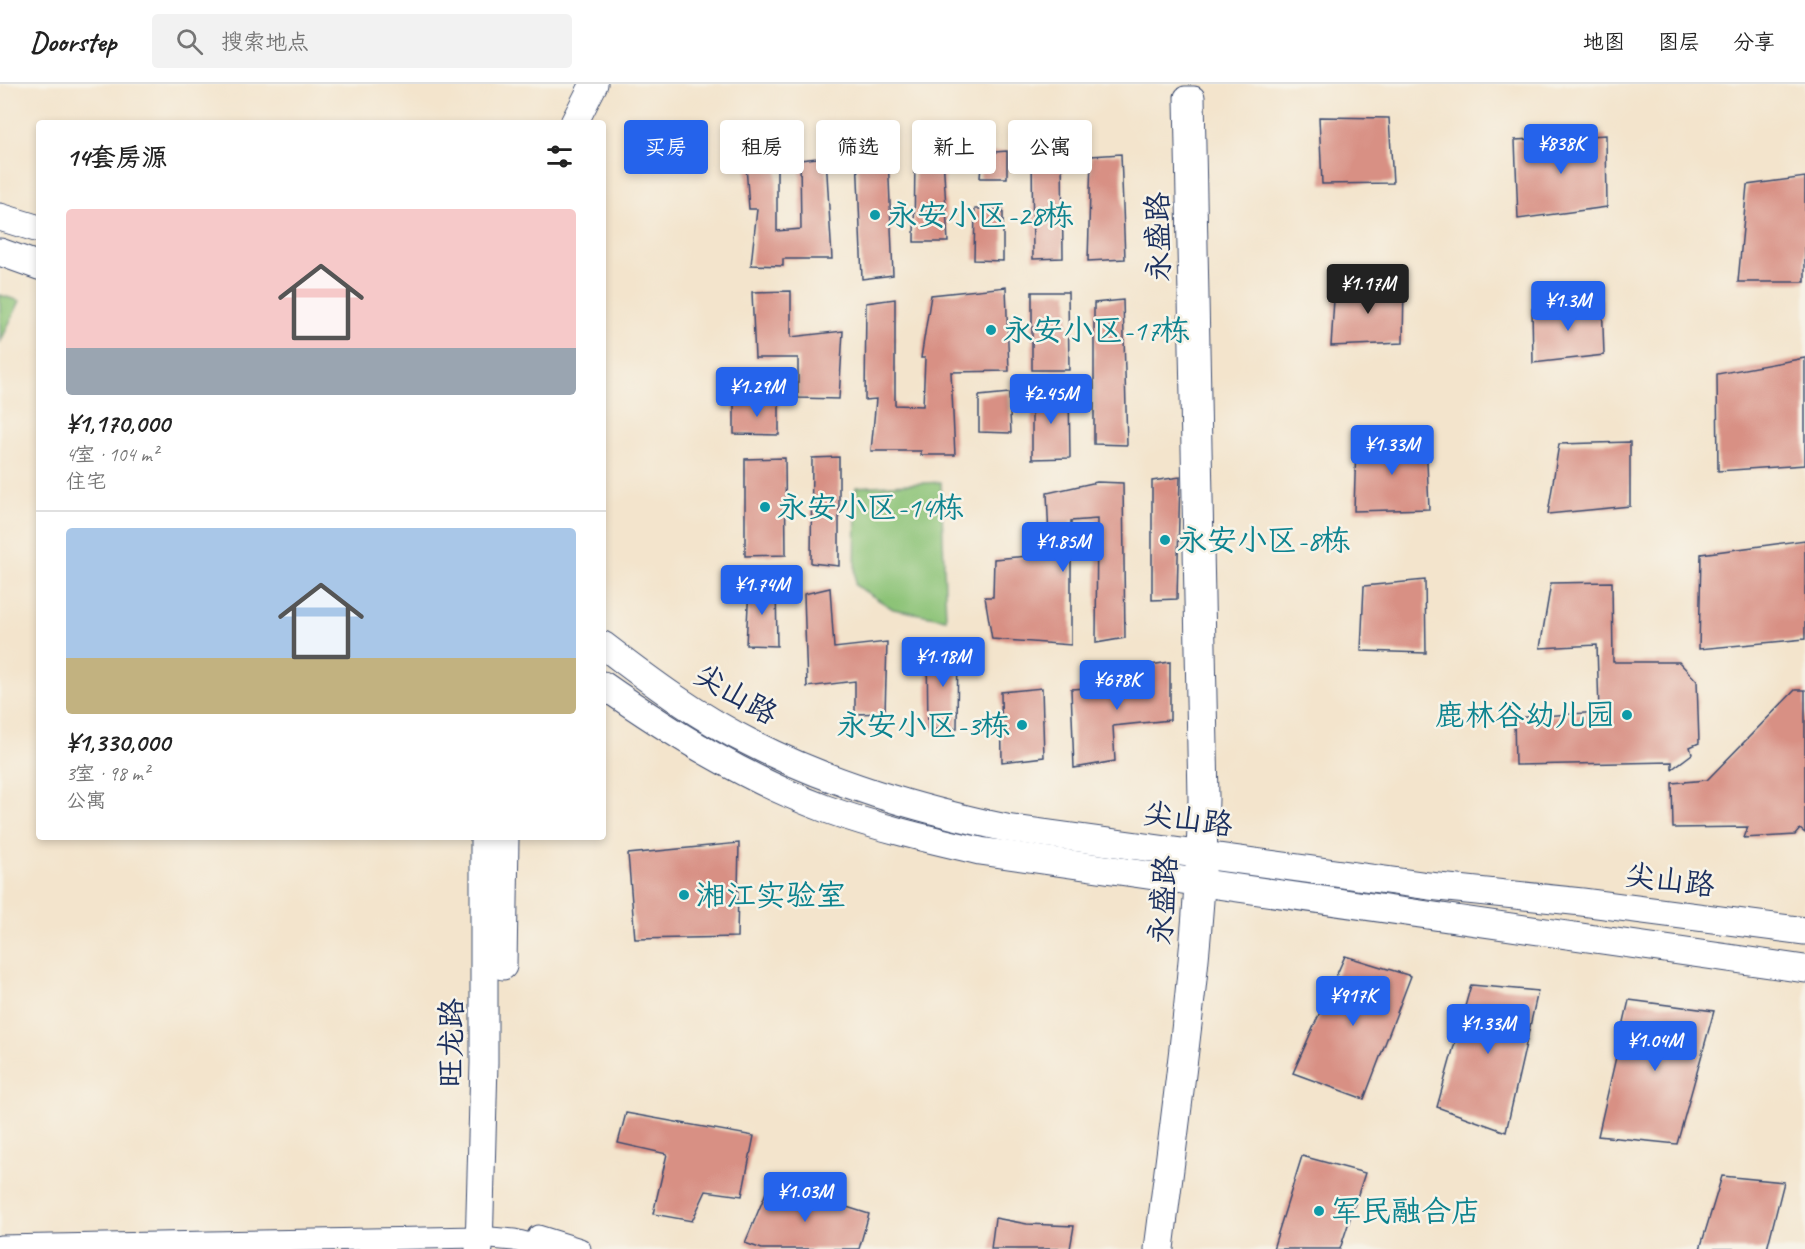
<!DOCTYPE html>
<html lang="zh">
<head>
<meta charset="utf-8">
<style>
	body { margin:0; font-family:Caveat,"LXGW WenKai TC",sans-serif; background:#f2f2f2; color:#222; height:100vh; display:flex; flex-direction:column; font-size:22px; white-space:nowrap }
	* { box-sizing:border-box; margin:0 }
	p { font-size:20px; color:#767676 }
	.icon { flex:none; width:33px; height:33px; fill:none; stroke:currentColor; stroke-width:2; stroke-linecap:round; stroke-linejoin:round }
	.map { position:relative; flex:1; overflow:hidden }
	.side { position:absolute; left:36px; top:36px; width:570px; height:720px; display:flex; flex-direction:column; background:#fff; border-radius:6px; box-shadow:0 3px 9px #0003 }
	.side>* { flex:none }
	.top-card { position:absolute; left:624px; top:36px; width:570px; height:54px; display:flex; gap:12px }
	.price { position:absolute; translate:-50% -51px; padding:0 14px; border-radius:6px; background:#2563eb; color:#fff; font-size:20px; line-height:39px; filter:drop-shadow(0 2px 3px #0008) }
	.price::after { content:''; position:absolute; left:50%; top:36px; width:18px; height:14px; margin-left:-9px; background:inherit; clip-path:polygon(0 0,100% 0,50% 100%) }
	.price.on { background:#222; color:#fff }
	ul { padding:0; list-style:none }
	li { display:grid; align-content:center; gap:12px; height:318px; padding:0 30px }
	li+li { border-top:2px solid #e0e0e0 }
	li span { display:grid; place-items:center; height:186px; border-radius:6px; color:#555 }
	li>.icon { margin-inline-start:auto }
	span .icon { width:108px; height:108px; fill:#fffc; stroke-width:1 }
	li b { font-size:26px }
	h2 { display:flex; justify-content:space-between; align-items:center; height:72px; padding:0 30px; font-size:26px }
	.tag { padding:0 21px; border-radius:6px; background:#fff; box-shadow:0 3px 9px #0003; font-size:21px; line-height:54px }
	.tag.on { background:#2563eb; color:#fff }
	header { display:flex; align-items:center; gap:36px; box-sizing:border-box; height:84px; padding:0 30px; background:#fff; border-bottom:2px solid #e0e0e0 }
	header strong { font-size:28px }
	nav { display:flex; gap:33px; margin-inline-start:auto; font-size:21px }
	.search { width:420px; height:54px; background:#f2f2f2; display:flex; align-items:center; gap:15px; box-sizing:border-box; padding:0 21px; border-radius:6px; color:#767676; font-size:22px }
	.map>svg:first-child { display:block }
	.green { fill:#8cc377; stroke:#54796a; stroke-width:1.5 }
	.building { fill:#d89084 }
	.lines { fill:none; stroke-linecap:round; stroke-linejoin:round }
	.minor-casing { stroke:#3b4a6e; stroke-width:23 }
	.major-casing { stroke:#3b4a6e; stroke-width:29 }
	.minor { stroke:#fff; stroke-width:21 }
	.major { stroke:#fff; stroke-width:27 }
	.culture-dot { fill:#0f9aa8; stroke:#f7f3e8; stroke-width:2 }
	.labels { text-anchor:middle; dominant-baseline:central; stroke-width:5; stroke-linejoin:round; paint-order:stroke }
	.culture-label { font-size:30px; fill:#0d838f; stroke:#f7f3e8; text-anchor:start }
	.street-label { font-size:30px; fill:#1b2f5e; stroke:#f7f3e8 }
</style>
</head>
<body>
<header>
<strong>Doorstep</strong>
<div class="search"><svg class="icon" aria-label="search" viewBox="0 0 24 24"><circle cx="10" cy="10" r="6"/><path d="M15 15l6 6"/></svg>搜索地点</div>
<nav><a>地图</a><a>图层</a><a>分享</a></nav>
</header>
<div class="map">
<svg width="1805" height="1165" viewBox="0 0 1805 1165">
	<rect width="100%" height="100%" fill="#f7f3e8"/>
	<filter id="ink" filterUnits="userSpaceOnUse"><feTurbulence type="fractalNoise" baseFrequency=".0167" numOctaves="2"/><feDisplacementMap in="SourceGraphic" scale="12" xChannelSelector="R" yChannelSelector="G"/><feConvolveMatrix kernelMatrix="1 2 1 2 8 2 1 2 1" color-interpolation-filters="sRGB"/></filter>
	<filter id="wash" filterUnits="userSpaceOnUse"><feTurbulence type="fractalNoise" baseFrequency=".008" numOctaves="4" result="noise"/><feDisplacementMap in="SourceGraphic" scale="24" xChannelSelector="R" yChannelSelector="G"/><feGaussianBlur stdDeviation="1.35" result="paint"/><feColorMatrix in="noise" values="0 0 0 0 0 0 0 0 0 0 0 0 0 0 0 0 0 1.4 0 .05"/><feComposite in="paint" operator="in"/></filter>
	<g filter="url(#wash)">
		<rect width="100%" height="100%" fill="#f3e4cc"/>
		<g class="green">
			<polygon points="0,211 20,217 0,259"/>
			<polygon points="941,398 946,535 893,525 855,501 856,403"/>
		</g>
		<g id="blocks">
			<g class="building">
				<polygon points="1319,33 1389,34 1393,99 1322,100"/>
				<polygon points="1606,51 1607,123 1518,135 1515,56"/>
				<polygon points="1007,67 1007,94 980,94 982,69"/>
				<polygon points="1062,67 1063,174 1033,175 1032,68"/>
				<polygon points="857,70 888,71 893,191 862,195"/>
				<polygon points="1121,70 1125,175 1088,177 1091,72"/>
				<polygon points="915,72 943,72 948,158 914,158"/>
				<polygon points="826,73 832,175 783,175 783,182 751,181 757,125 749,125 746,81 777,81 777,147 801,145 800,76"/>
				<polygon points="1805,93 1805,198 1738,198 1747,101"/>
				<polygon points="975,125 1003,125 1003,177 974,176"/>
				<polygon points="1335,200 1404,201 1403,259 1331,262"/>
				<polygon points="1006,203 1009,287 951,288 955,371 921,371 921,367 871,367 876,315 865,316 866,219 895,215 895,321 923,322 925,274 921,274 931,211"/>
				<polygon points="791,207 791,253 843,247 839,315 798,314 798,274 755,274 752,208"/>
				<polygon points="1032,208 1068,208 1069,286 1032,286"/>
				<polygon points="1602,215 1604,271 1533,279 1532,225"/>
				<polygon points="1123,216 1127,361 1094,360 1094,219"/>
				<polygon points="1805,274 1805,381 1718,387 1717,290"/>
				<polygon points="1069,305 1070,374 1032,375 1032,308"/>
				<polygon points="1009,309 1011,349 979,348 979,312"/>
				<polygon points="779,318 779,351 734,350 734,319"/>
				<polygon points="1426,355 1429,425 1354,427 1356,360"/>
				<polygon points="1630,358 1630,422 1548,430 1559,360"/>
				<polygon points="839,373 839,482 811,479 812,374"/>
				<polygon points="785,374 786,471 745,472 745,375"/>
				<polygon points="1180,393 1177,515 1152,516 1152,397"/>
				<polygon points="1097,398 1123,399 1125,554 1096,559 1097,435 1071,437 1071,561 992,555 985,513 993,513 994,475 1039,471 1039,455 1049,455 1047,409"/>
				<polygon points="1805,456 1805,555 1699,565 1701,470"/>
				<polygon points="1425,496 1426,569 1361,567 1364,502"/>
				<polygon points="1612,498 1613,578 1679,578 1697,597 1699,659 1690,663 1692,670 1672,685 1672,678 1515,681 1514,634 1599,628 1597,561 1540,564 1551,499"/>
				<polygon points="776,501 777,562 746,561 749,502"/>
				<polygon points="830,504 834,564 887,558 885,629 855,630 855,597 807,603 804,510"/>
				<polygon points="958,562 957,644 928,646 927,565"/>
				<polygon points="1170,578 1170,636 1113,642 1115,677 1074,684 1071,605 1126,602 1125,585"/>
				<polygon points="1042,604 1044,673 1002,678 1001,608"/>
				<polygon points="1795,606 1805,606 1805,749 1800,745 1795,751 1744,754 1748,743 1673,744 1672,699 1707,696"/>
				<polygon points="739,759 737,853 635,855 628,770"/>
				<polygon points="1345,872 1411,892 1364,1015 1293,989"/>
				<polygon points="1471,901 1538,907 1506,1048 1437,1023"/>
				<polygon points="1629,916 1714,927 1677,1060 1598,1052"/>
				<polygon points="626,1029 754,1052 742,1112 706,1107 692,1137 653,1130 667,1070 618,1059"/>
				<polygon points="1302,1072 1365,1089 1340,1165 1273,1165"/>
				<polygon points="1722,1092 1784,1098 1767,1165 1700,1165"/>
				<polygon points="770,1099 869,1130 859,1165 762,1165 745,1159"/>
				<polygon points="995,1134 1027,1140 1074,1142 1070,1165 991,1165"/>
			</g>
		</g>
	</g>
	<g filter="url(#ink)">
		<use href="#blocks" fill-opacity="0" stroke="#3b4a6e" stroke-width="1.5"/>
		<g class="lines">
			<defs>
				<g id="minor">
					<polyline points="538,1152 580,1165"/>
					<polyline points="0,1162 479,1153 514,1156 550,1165"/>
					<path d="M1155,1165C1174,1016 1195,866 1199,715L1185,13H1194L1208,714C1205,865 1181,1015 1163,1165"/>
				</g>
				<g id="major">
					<polyline points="574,39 594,0"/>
					<polyline points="0,133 39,145"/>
					<polyline points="0,168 39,182"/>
					<path d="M603,561C650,597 698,633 751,659C831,700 919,725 1006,744L1429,802L1582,818L1805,847"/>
					<path d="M603,601C673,650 746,695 826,725C876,743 928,755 980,767L1805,885"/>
					<polyline points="503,882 505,753"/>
					<polyline points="479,1165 484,979 484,753"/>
				</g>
			</defs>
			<use href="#minor" class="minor-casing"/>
			<use href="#major" class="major-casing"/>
			<use href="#minor" class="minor"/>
			<use href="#major" class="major"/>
		</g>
	</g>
	<g class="culture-dot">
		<circle cx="875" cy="131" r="6"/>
		<circle cx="991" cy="246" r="6"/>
		<circle cx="765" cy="423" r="6"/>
		<circle cx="1165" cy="456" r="6"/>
		<circle cx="1627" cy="631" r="6"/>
		<circle cx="1022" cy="641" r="6"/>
		<circle cx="684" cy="811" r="6"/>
		<circle cx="1319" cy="1127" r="6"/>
	</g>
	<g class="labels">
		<g class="culture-label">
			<text x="887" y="131">永安小区-28栋</text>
			<text x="1003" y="246">永安小区-17栋</text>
			<text x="777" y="423">永安小区-14栋</text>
			<text x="1177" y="456">永安小区-8栋</text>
			<text x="1615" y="631" text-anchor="end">鹿林谷幼儿园</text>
			<text x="1010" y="641" text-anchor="end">永安小区-3栋</text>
			<text x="696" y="811">湘江实验室</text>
			<text x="1331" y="1127">军民融合店</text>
		</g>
		<g class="street-label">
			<text transform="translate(1158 153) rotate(-91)">永盛路</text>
			<text transform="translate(736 610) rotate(30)">尖山路</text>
			<text transform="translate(1188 735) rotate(8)">尖山路</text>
			<text transform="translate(1670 796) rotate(7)">尖山路</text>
			<text transform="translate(1163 816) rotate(-86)">永盛路</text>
			<text transform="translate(451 959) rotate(-89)">旺龙路</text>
		</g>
	</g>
</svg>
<b class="price" style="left:1561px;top:91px">¥838K</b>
<b class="price on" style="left:1368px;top:231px">¥1.17M</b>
<b class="price" style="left:1568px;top:248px">¥1.3M</b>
<b class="price" style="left:757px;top:334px">¥1.29M</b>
<b class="price" style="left:1051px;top:341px">¥2.45M</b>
<b class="price" style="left:1392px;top:392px">¥1.33M</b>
<b class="price" style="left:1063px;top:489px">¥1.85M</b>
<b class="price" style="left:762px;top:532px">¥1.74M</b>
<b class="price" style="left:943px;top:604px">¥1.18M</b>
<b class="price" style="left:1117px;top:627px">¥678K</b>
<b class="price" style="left:1353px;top:943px">¥917K</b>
<b class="price" style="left:1488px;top:971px">¥1.33M</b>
<b class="price" style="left:1655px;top:988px">¥1.04M</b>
<b class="price" style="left:805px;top:1139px">¥1.03M</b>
<div class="top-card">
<a class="tag on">买房</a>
<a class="tag">租房</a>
<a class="tag">筛选</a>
<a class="tag">新上</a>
<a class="tag">公寓</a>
</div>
<section class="side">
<h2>14套房源<svg class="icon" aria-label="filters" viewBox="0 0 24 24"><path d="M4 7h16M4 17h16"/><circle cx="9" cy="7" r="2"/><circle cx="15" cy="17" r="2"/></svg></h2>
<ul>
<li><span style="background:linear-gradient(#f6c9c9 75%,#9aa5b1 0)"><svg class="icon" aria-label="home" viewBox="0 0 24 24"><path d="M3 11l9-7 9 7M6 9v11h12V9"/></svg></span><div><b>¥1,170,000</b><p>4室 · 104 m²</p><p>住宅</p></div></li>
<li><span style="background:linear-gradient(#a9c7e8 70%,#c2b280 0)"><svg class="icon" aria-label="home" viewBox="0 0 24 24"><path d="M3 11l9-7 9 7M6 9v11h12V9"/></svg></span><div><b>¥1,330,000</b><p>3室 · 98 m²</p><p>公寓</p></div></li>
</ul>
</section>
</div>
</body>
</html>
